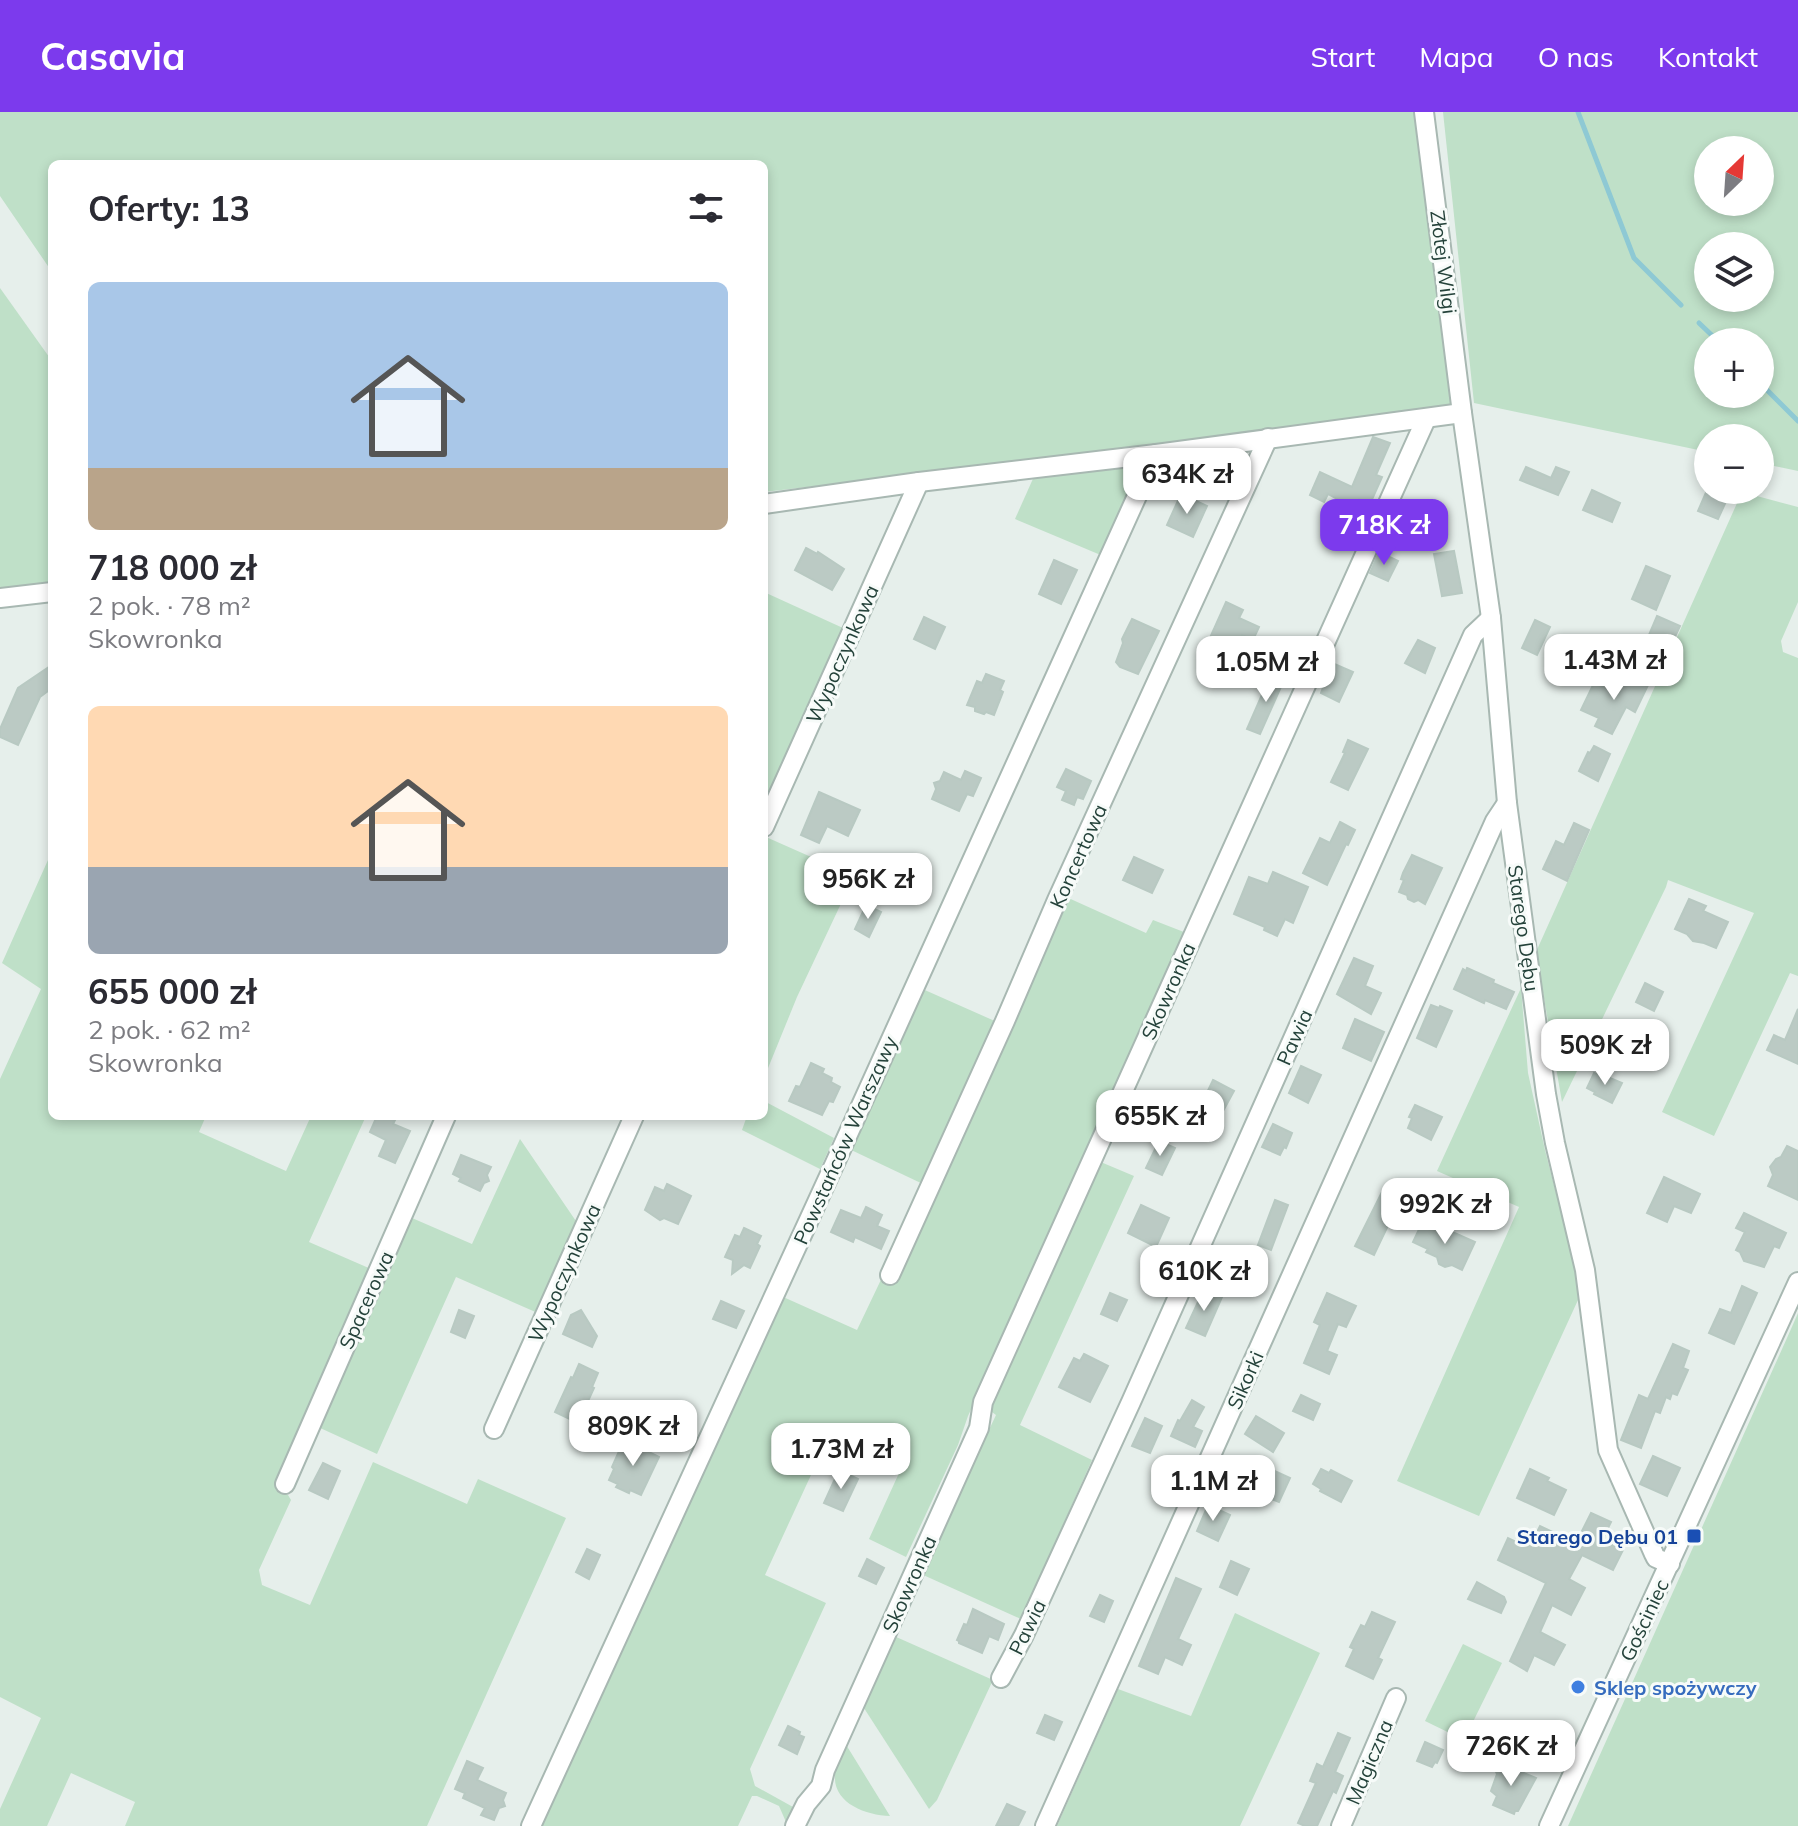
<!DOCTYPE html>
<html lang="pl">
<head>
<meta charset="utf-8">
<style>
	body { margin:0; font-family:Mulish,sans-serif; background:#f2f2f3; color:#2b2b33; height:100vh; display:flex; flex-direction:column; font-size:30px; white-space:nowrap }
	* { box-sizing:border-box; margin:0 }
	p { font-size:26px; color:#7c7c81 }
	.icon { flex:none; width:44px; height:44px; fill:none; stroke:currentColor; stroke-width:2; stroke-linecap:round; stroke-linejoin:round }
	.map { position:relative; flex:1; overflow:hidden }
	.sheet { position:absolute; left:48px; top:48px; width:720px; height:960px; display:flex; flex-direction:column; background:#fff; border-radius:12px; box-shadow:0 4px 12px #0003 }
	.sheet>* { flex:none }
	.needle { width:52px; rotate:25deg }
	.buttons { position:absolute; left:1694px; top:24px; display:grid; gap:16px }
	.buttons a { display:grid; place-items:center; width:80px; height:80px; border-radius:50%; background:#fff; box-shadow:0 4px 12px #0003; font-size:40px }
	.price { position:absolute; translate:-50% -68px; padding:0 18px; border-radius:16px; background:#fff; color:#222; font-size:26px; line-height:52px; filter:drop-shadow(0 2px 4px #0008) }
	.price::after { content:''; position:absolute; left:50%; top:48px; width:24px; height:18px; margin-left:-12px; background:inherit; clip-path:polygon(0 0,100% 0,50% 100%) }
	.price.selected { background:#7c3aed; color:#fff }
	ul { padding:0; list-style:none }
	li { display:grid; align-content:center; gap:16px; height:424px; padding:0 40px }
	li span { display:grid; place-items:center; height:248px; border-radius:12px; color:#555 }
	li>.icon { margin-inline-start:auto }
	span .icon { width:144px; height:144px; fill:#fffc; stroke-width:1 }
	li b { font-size:34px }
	h2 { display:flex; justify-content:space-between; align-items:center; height:96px; padding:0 40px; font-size:34px }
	header { display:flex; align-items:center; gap:48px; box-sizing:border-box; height:112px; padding:0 40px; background:#7c3aed; color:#fff }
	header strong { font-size:38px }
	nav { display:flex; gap:44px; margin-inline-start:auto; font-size:28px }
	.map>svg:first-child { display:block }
	.green { fill:#bfe0c8; fill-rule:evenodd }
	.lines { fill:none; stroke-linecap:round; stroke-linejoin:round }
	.stream { stroke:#8ec9d4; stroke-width:5 }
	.building { fill:#bbcac4; stroke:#b8c9c2; stroke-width:2 }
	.minor-casing { stroke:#a8b8b2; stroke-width:22 }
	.minor { stroke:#fff; stroke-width:18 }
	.transit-dot { fill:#1a4fb4; stroke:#f7fbf9; stroke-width:3 }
	.shop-dot { fill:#3f7fe0; stroke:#f7fbf9; stroke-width:3 }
	.labels { text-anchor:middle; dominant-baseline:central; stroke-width:6; stroke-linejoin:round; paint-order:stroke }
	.street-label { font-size:20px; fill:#24423a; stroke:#f7fbf9 }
	.transit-label { font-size:20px; font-weight:bold; fill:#164399; stroke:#f7fbf9; text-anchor:end }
	.shop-label { font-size:20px; font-weight:bold; fill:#366cbe; stroke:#f7fbf9; text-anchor:start }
</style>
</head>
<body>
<header>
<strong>Casavia</strong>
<nav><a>Start</a><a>Mapa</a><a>O nas</a><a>Kontakt</a></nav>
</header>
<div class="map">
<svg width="1798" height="1714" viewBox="0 0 1798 1714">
	<rect width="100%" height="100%" fill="#e6efeb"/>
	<g class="green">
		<polygon points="0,0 1417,0 1455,292 1147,336 764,380 764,52 52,52 52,160 0,84"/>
		<path d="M1443,0H1798V359L1760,351V326H1708V340L1474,291ZM1708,38H1760V90H1708ZM1708,134H1760V186H1708ZM1760,230V282H1708V230Z"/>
		<polygon points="0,176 52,249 52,473 0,479"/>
		<polygon points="1149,347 1103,444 1015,407 1036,360"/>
		<polygon points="1742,380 1798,395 1798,490 1781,529 1783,540 1798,546 1798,864 1790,861 1714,1024 1662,1000 1754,801 1668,768 1666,775 1562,990 1536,840"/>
		<polygon points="764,480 843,516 764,693"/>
		<polygon points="766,725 854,764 797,885 764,966 764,730"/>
		<polygon points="52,739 52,1004 206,1004 199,1020 286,1059 311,1004 366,1004 309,1130 371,1157 287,1344 289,1348 276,1377 288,1383 291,1388 259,1458 262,1473 310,1493 373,1350 467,1392 478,1367 566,1406 427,1714 125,1714 135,1690 71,1661 47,1714 0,1714 0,1697 41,1606 0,1585 0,967 41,877 2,851"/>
		<polygon points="1064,784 1146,821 1153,808 1189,822 968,1304 958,1333 906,1445 869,1427 904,1350 834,1313 765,1463 826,1491 750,1657 755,1674 793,1695 786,1710 779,1694 757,1684 752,1684 738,1714 537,1714 781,1184 857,1218"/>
		<polygon points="918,875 997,910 925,1073 847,1036"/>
		<polygon points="1521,876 1528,961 1545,1038 1577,1163 1578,1188 1479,1404 1397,1369 1519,1095 1437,1059"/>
		<polygon points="764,989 834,1026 820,1057 742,1018 747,1004 764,1004"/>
		<polygon points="520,1027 580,1115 540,1202 456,1165 377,1342 318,1315 412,1106 472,1132"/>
		<polygon points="1096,1048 1134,1064 1020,1313 1092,1348 1021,1507 921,1462 996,1303 988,1297"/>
		<polygon points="1798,1201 1798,1714 1568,1714 1791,1217"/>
		<polygon points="1235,1501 1320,1541 1240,1714 1057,1714 1118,1577 1191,1604"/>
		<polygon points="894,1524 993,1568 937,1688 929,1697 862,1593"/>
		<polygon points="1463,1532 1502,1551 1464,1628 1425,1609"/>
		<path d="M845,1631L890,1704C863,1703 828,1689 836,1656C838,1647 842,1639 845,1631Z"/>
	</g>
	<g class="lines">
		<g class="stream">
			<polyline points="1578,0 1634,146 1681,193"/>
			<polyline points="1699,211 1719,230"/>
			<polyline points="1760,271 1798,309"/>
		</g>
	</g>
	<g class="building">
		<polygon points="1373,325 1390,331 1376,363 1382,365 1370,392 1359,387 1355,397 1328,382 1324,390 1310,383 1320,360 1352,375"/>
		<polygon points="1526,355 1551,366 1556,355 1569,360 1558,383 1520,368"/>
		<polygon points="1708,376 1708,378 1728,385 1718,407 1698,399"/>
		<polygon points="1592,378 1620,391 1612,410 1583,398"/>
		<polygon points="1181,382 1207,394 1193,425 1167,413"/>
		<polygon points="806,436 817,442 818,440 844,457 832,478 795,458"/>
		<polygon points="1454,439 1462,481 1442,484 1434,442"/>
		<polygon points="1379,440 1398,449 1388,469 1370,461"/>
		<polygon points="1054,448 1077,458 1061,492 1039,482"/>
		<polygon points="1646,454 1670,464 1656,498 1632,487"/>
		<polygon points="1226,490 1243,498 1239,506 1259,515 1253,528 1242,523 1231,548 1205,537"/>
		<polygon points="1657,504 1680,514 1668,540 1646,530"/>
		<polygon points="924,505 945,515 935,537 914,527"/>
		<polygon points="1132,507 1159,519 1138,562 1120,555 1116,550 1123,531 1122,527"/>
		<polygon points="1535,508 1550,515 1537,543 1522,536"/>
		<polygon points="1418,528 1435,536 1425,561 1405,551"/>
		<polygon points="1332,551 1353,560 1339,590 1321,581"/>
		<polygon points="52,553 52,576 40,585 18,633 0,625 0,617 18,576"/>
		<polygon points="1629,561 1649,571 1635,600 1626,595 1612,622 1595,614 1599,606 1581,598 1594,571 1619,582"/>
		<polygon points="986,562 1004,569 1000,578 1003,580 994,603 986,600 984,602 975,599 975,595 967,593 977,569 982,571"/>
		<polygon points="1271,562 1284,568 1260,622 1247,617"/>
		<polygon points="1348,628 1368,637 1348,678 1331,670 1345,641 1343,640"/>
		<polygon points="1594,634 1610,642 1598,669 1579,659 1588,640 1590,641"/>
		<polygon points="1066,657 1091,669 1083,687 1077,685 1074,693 1062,688 1066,679 1057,675"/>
		<polygon points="965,659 981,666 973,684 967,682 959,699 932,687 936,677 934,671 940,669 944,660 961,668"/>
		<polygon points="819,680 860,698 848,724 827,714 819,731 801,723"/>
		<polygon points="1340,710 1355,718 1348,733 1346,732 1327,773 1303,761 1320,726 1330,731"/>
		<polygon points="1574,711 1589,718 1567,769 1543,757 1556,729 1564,733"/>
		<polygon points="1412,743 1442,756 1425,792 1418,788 1414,790 1408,787 1407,783 1399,780 1404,768 1401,767 1403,761"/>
		<polygon points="1134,745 1163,758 1152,781 1123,768"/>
		<polygon points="1273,760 1308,775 1293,811 1285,807 1277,824 1264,818 1265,815 1234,802 1249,765 1268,772"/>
		<polygon points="1689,787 1706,794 1703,799 1728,810 1716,836 1704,831 1693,829 1687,822 1675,817"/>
		<polygon points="866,793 881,800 869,825 855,817"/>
		<polygon points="1354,846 1373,854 1365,874 1381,881 1371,902 1337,882"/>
		<polygon points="1467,856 1494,868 1493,871 1514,880 1506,897 1485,888 1484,891 1454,877 1463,857 1466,859"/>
		<polygon points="1645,871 1663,880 1654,899 1636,890"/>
		<polygon points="1431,893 1439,896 1440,894 1452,899 1436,935 1417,926"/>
		<polygon points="1798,897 1798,952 1767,938 1774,923 1785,928"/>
		<polygon points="1355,907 1384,920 1371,949 1343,936"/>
		<polygon points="811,951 824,957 822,961 832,966 831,970 840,975 833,990 829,989 822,1003 789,989 796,974 800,975"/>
		<polygon points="1301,954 1321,963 1308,991 1289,981"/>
		<polygon points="1594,961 1602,965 1603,963 1622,971 1612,991 1594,982 1595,980 1587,976"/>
		<polygon points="1213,968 1234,979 1222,1001 1202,991"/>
		<polygon points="1415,993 1442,1005 1431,1028 1408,1016 1412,1006 1409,1005"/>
		<polygon points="377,1004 397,1004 393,1012 410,1019 395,1051 379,1044 386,1028 370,1020"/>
		<polygon points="1273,1012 1292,1021 1286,1036 1284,1035 1280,1043 1262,1035"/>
		<polygon points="1159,1029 1175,1036 1162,1063 1146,1056"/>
		<polygon points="1787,1034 1798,1039 1798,1088 1768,1074 1773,1063 1770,1055 1776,1047 1781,1045"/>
		<polygon points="461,1043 491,1055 487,1063 489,1069 484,1071 480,1079 459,1069 461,1066 453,1062"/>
		<polygon points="1664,1065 1700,1082 1691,1101 1674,1094 1667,1110 1647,1101"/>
		<polygon points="667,1072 691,1084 678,1112 664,1106 660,1108 645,1098 655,1075 664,1079"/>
		<polygon points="1385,1074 1403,1082 1374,1143 1355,1134"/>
		<polygon points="1275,1088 1288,1093 1271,1138 1258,1133"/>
		<polygon points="1141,1093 1169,1106 1156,1135 1128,1121"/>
		<polygon points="866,1095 882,1103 877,1114 889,1119 881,1137 855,1125 853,1130 831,1120 841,1098 861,1106"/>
		<polygon points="1744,1101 1786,1121 1779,1136 1774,1134 1764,1155 1744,1149 1740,1140 1736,1138 1745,1120 1736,1116"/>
		<polygon points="1422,1111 1437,1118 1439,1114 1475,1130 1462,1158 1452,1153 1445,1155 1439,1152 1437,1145 1426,1140 1428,1137 1413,1130"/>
		<polygon points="744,1116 761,1124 757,1132 760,1134 750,1156 744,1153 732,1162 733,1148 725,1145 735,1123 740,1125"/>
		<polygon points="1742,1174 1757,1181 1734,1232 1709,1221 1720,1197 1731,1201"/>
		<polygon points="1204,1177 1222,1185 1205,1224 1186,1216"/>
		<polygon points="1110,1181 1127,1188 1117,1209 1101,1202"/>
		<polygon points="1327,1181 1356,1194 1346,1215 1338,1212 1327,1239 1337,1243 1329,1262 1304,1251 1320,1213 1314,1210"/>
		<polygon points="721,1189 744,1199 736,1216 713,1207"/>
		<polygon points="459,1198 474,1204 465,1226 451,1220"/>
		<polygon points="581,1198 597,1224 592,1235 563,1222 571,1203"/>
		<polygon points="1673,1232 1689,1239 1683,1256 1688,1258 1677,1283 1672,1281 1670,1287 1666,1285 1660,1301 1655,1299 1641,1336 1621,1328 1639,1283 1648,1287"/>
		<polygon points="1084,1242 1108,1254 1090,1290 1059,1275 1074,1246 1080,1249"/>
		<polygon points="579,1252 598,1261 592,1275 594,1276 578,1311 555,1300 571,1265 573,1266"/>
		<polygon points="1301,1283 1320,1292 1313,1308 1293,1299"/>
		<polygon points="1192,1288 1204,1295 1193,1315 1202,1319 1195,1335 1171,1324 1178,1308 1180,1309"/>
		<polygon points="1256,1304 1284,1321 1273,1340 1245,1322"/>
		<polygon points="1145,1306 1162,1314 1150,1341 1132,1334"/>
		<polygon points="624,1328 659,1345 641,1383 630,1378 629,1381 616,1375 618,1372 609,1368 614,1357 612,1355"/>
		<polygon points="1653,1344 1680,1356 1667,1384 1640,1372"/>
		<polygon points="323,1351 340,1359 328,1387 309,1378"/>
		<polygon points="1266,1355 1290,1366 1279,1390 1257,1381"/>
		<polygon points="1321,1357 1329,1361 1331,1358 1352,1369 1341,1390 1320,1379 1321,1377 1313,1372"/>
		<polygon points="1530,1357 1549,1366 1547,1369 1566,1378 1554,1403 1517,1386"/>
		<polygon points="839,1358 858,1367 843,1399 824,1391"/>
		<polygon points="1208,1393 1230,1403 1218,1429 1197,1419"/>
		<polygon points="1591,1401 1611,1410 1602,1428 1623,1438 1613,1458 1582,1443 1569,1467 1585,1476 1571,1503 1552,1493 1540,1520 1565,1533 1554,1553 1534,1543 1527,1559 1510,1549 1546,1471 1498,1448 1508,1426 1527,1435 1532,1425 1534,1426 1540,1414 1576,1431"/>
		<polygon points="587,1437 600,1443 589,1467 576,1460"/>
		<polygon points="867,1447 884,1456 876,1472 859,1464"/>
		<polygon points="1231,1449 1249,1457 1237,1483 1220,1475"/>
		<polygon points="1176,1466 1201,1477 1178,1527 1191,1533 1182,1553 1165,1545 1158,1562 1139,1554"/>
		<polygon points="1477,1470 1504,1485 1506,1490 1501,1501 1468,1487"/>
		<polygon points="1100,1483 1113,1489 1104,1510 1090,1504"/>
		<polygon points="973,1497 1004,1512 998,1528 989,1524 982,1541 959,1531 959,1529 957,1528 964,1512 967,1513"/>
		<polygon points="1372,1500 1395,1510 1378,1546 1382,1548 1373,1567 1346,1554 1354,1537 1350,1535 1361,1513 1365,1515"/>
		<polygon points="1045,1603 1062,1610 1054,1628 1037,1621"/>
		<polygon points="788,1614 800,1620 799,1623 804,1625 797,1642 779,1633"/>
		<polygon points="1338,1621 1350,1626 1335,1660 1343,1664 1336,1681 1333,1679 1317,1714 1305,1714 1298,1711 1316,1671 1310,1669 1317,1652 1323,1655"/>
		<polygon points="1425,1630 1443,1638 1437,1651 1435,1650 1432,1655 1417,1649"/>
		<polygon points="467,1649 483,1656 477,1668 506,1681 503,1688 505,1694 499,1696 494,1708 481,1703 485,1696 463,1686 465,1681 455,1677"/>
		<polygon points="1504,1653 1536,1666 1518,1699 1515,1699 1514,1702 1493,1693 1497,1684 1491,1679 1497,1662 1494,1655"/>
		<polygon points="1007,1692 1025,1700 1018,1714 996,1714"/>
	</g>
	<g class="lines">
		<defs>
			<g id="minor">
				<polyline points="1424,0 1462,301 1491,506 1507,691 1546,982 1555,1031 1585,1158 1608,1338 1654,1442 1656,1446 1670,1452"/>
				<polyline points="764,392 919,370 1156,342 1462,301"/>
				<polyline points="0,486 52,480"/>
				<polyline points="764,715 919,370"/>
				<polyline points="890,1163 1005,909 1057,788 1268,326"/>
				<polyline points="494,1317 634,1004"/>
				<polyline points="285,1372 446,1004"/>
				<polyline points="1001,1566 1024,1523 1131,1290 1473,523 1491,506"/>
				<polyline points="531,1714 835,1051 1156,342"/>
				<polyline points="795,1714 806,1692 821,1674 825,1658 979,1316 983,1290 1426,307"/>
				<polyline points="1045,1714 1495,709 1507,691"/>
				<polyline points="1341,1714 1396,1586"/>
				<polyline points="1549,1714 1798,1170"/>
			</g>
		</defs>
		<use href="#minor" class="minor-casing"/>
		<use href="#minor" class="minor"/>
	</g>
	<rect class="transit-dot" x="1686" y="1416" width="16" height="16" rx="4"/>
	<circle class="shop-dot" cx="1578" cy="1575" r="8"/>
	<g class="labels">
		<g class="street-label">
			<text transform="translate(1444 150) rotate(83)">Złotej Wilgi</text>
			<text transform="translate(842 542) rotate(-66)">Wypoczynkowa</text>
			<text transform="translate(1078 744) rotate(-66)">Koncertowa</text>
			<text transform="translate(1524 816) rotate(82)">Starego Dębu</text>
			<text transform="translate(1168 879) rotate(-66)">Skowronka</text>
			<text transform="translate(1294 925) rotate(-66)">Pawia</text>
			<text transform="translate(845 1028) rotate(-66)">Powstańców Warszawy</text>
			<text transform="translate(564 1161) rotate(-66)">Wypoczynkowa</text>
			<text transform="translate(366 1188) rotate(-66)">Spacerowa</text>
			<text transform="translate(1245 1268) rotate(-66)">Sikorki</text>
			<text transform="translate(909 1472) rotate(-66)">Skowronka</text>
			<text transform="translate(1644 1508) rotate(-65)">Gościniec</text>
			<text transform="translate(1027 1515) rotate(-64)">Pawia</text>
			<text transform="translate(1369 1650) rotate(-67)">Magiczna</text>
		</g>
		<g class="transit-label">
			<text x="1678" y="1424">Starego Dębu 01</text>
		</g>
		<g class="shop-label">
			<text x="1594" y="1575">Sklep spożywczy</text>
		</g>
	</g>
</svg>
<div class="buttons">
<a><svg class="needle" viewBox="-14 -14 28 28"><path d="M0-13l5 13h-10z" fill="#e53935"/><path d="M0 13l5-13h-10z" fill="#7c7c81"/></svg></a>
<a><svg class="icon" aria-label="layers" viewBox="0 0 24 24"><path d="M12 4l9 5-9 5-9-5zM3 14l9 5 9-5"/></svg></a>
<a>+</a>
<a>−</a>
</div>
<b class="price" style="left:1187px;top:404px">634K zł</b>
<b class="price selected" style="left:1384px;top:455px">718K zł</b>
<b class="price" style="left:1614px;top:590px">1.43M zł</b>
<b class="price" style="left:1266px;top:592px">1.05M zł</b>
<b class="price" style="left:868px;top:809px">956K zł</b>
<b class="price" style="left:1605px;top:975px">509K zł</b>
<b class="price" style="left:1160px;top:1046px">655K zł</b>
<b class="price" style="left:1445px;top:1134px">992K zł</b>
<b class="price" style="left:1204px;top:1201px">610K zł</b>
<b class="price" style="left:633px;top:1356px">809K zł</b>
<b class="price" style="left:841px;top:1379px">1.73M zł</b>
<b class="price" style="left:1213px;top:1411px">1.1M zł</b>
<b class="price" style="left:1511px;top:1676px">726K zł</b>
<section class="sheet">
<h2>Oferty: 13<svg class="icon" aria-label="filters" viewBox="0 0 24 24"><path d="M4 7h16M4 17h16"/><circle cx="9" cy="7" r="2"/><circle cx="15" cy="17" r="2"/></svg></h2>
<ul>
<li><span style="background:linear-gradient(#a9c7e8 75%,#b9a48a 0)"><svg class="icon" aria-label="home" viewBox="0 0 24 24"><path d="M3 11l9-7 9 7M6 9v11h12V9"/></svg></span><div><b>718 000 zł</b><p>2 pok. · 78 m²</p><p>Skowronka</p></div></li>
<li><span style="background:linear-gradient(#ffd9b3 65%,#9aa5b1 0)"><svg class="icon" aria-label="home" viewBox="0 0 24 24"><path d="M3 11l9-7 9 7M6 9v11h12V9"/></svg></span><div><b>655 000 zł</b><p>2 pok. · 62 m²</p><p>Skowronka</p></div></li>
</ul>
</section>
</div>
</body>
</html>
